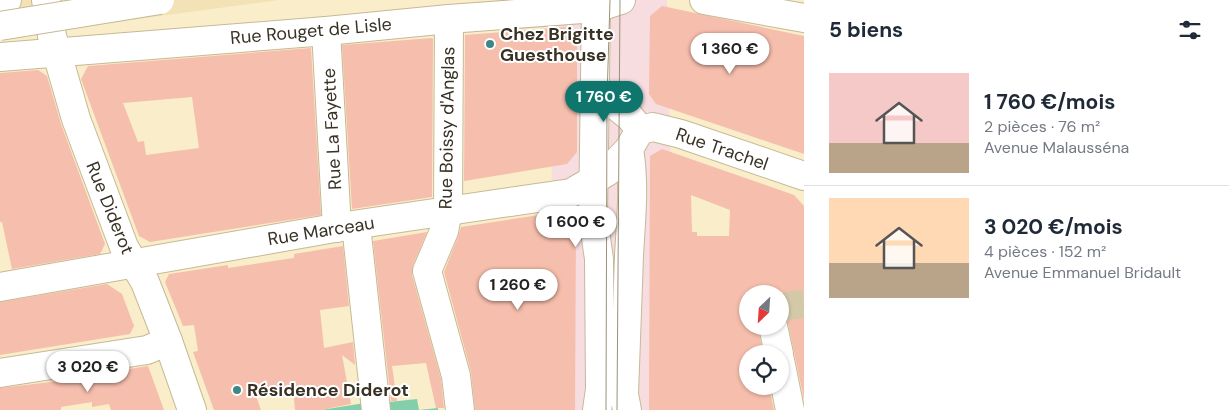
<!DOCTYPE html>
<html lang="fr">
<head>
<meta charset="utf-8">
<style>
	body { margin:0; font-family:"DM Sans",sans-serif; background:#f2f2f3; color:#1f2937; height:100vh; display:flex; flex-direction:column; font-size:19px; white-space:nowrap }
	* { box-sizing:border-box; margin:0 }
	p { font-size:16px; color:#747a83 }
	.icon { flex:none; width:28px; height:28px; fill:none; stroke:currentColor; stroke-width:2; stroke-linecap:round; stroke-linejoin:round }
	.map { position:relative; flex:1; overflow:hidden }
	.drawer { display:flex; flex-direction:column; background:#fff; width:425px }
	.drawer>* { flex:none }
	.needle { width:32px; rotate:205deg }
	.controls { position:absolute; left:739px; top:285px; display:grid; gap:10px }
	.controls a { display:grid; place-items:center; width:50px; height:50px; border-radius:50%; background:#fff; box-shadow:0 1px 4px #0004; font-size:25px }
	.price { position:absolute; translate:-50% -42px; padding:0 11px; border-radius:18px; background:#fff; color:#222; font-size:16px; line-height:32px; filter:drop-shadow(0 1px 2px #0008) }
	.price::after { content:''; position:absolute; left:50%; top:30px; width:15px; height:11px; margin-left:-8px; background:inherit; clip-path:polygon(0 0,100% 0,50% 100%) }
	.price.selected { background:#0f766e; color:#fff }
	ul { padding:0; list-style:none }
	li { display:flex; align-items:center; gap:15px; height:125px; padding:0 25px }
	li+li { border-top:1px solid #e0e1e3 }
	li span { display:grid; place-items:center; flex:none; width:140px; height:100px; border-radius:0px; color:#555 }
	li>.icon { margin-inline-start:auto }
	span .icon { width:60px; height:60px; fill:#fffc; stroke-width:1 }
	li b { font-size:21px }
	h2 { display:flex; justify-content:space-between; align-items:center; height:60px; padding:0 25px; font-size:21px }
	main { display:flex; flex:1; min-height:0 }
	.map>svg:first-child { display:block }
	.commercial { fill:#f7dce0 }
	.built { fill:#f2e2b6 }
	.green { fill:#83cfab }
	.building { fill:#f6beac; fill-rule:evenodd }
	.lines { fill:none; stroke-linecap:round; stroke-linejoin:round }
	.minor-tunnel { stroke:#d3c8a8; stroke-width:28; stroke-dasharray:28 14; stroke-linecap:butt }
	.minor-casing { stroke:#c6b996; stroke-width:30 }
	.highway-casing { stroke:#c6b996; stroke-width:30 }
	.minor { stroke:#fff; stroke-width:28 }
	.highway { stroke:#fff; stroke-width:28 }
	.tram { stroke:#9b9178; stroke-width:1 }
	.highway-bridge-casing { stroke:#c6b996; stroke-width:30; stroke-linecap:butt }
	.highway-bridge { stroke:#fff; stroke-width:28 }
	.poi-dot { fill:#3f8786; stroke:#fff; stroke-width:2 }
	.labels { text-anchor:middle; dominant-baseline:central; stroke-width:4; stroke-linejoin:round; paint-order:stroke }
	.street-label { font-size:18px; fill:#383225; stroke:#fff }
	.poi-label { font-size:18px; font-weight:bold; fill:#383225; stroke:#fff; text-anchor:start }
</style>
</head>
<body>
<main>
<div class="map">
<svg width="804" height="410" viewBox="0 0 804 410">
	<rect width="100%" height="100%" fill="#faedc9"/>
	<polygon class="commercial" points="555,0 667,0 676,410 551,410 552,48"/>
	<polygon class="built" points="0,0 279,0 20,35"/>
	<g class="green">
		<polygon points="417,399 419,410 438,408 438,410 380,410 380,403"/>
		<polygon points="371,402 371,410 321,410"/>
	</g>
	<g class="building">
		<polygon points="662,6 804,36 804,154 656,104 649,94 650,16"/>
		<polygon points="566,27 577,38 577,152 567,164 464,181 465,35"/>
		<polygon points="432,38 433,39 432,197 352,209 342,45"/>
		<path d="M311,48L321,215L150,242L139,236L81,79L88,66ZM192,97L199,148L146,155L144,141L138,142L123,103Z"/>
		<polygon points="38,70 47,76 61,124 105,244 100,254 12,269 2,222 0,222 0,73"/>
		<path d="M662,149L794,195L804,206V400L788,323L785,316L780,312V294H748V326H758L763,354H748V386H769L774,410H649L650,156ZM691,195L730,210L729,236H697V232H692Z"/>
		<polygon points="565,211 576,220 575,410 475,410 471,372 444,272 458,237 461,227"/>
		<polygon points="427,232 413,265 412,275 441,379 444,408 436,408 426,363 392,366 397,401 391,401 373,241"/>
		<polygon points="343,246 349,306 320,310 324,348 353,342 355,365 342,355 351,404 321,410 295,410 293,387 255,393 261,410 214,410 193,352 198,351 194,325 183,326 165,282 169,274 228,265 228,268 280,260 294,258 294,254"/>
		<polygon points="107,284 122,294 134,326 130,334 0,355 0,302"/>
		<polygon points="148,366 164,410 111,410 109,404 92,407 92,402 61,407 61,410 0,410 0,388 59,381 59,380"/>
	</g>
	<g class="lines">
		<polyline class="minor-tunnel" points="780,307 804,304"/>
		<defs>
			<g id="minor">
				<polyline points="46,0 52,36 76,119 124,247 145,282 168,341 192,410"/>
				<polyline points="704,0 804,18"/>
				<polyline points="596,8 593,217 599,259 600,389 597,410"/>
				<polyline points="449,19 448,211 444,231 427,271 456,376 460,410"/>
				<polyline points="326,31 337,228"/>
				<polyline points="0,57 326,31 449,19 596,8 621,0"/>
				<polyline points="595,89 630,117 640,130"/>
				<polyline points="640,130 653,127 681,134 804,176"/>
				<polyline points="356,225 376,410"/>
				<polyline points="0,287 346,226 571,193 607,172 629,149 640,130"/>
				<polyline points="773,326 779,354"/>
				<polyline points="780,360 790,410"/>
				<polyline points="0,373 147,350 168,341"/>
				<path d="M627,410L624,394C626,348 627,302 629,256C631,219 635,185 629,149"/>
			</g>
			<polyline id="highway" points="0,1 7,0"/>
		</defs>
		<use href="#minor" class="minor-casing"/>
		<use href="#highway" class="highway-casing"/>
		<use href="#minor" class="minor"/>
		<use href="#highway" class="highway"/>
		<g class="tram">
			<polyline points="606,410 607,99 610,0"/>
			<polyline points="617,410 620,0"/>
		</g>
		<defs>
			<polyline id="highway-bridge" points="0,26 160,0"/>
		</defs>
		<use href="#highway-bridge" class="highway-bridge-casing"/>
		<use href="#highway-bridge" class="highway-bridge"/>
	</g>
	<g class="poi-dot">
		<circle cx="490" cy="44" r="5"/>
		<circle cx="237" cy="390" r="5"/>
	</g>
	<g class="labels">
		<g class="street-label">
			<text transform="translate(311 31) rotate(-5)">Rue Rouget de Lisle</text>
			<text transform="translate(447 128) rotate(-89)">Rue Boissy d'Anglas</text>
			<text transform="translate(332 129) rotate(-93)">Rue La Fayette</text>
			<text transform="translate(722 149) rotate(19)">Rue Trachel</text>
			<text transform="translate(110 208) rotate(68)">Rue Diderot</text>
			<text transform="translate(321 231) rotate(-9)">Rue Marceau</text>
		</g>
		<g class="poi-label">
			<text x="500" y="34">Chez Brigitte<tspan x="500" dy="21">Guesthouse</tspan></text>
			<text x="247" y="390">Résidence Diderot</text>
		</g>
	</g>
</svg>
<div class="controls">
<a><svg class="needle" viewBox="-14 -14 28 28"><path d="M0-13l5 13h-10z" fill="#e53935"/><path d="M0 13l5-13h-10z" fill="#747a83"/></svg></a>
<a><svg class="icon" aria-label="locate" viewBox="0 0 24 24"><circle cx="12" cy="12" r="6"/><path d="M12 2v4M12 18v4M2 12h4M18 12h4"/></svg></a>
</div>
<b class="price" style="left:730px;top:75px">1 360 €</b>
<b class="price selected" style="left:604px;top:123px">1 760 €</b>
<b class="price" style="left:576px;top:248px">1 600 €</b>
<b class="price" style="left:518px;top:311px">1 260 €</b>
<b class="price" style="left:88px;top:393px">3 020 €</b>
</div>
<section class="drawer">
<h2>5 biens<svg class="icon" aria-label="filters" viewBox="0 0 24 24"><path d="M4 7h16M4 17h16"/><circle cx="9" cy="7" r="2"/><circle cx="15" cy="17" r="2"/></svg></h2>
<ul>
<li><span style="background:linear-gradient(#f6c9c9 70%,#b9a48a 0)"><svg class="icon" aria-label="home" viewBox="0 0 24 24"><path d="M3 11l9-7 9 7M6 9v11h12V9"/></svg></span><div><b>1 760 €/mois</b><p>2 pièces · 76 m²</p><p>Avenue Malausséna</p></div></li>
<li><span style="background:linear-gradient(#ffd9b3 65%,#b9a48a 0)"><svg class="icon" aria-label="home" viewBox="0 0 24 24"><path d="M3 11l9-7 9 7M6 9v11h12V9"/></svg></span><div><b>3 020 €/mois</b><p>4 pièces · 152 m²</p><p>Avenue Emmanuel Bridault</p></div></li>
</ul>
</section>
</main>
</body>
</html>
